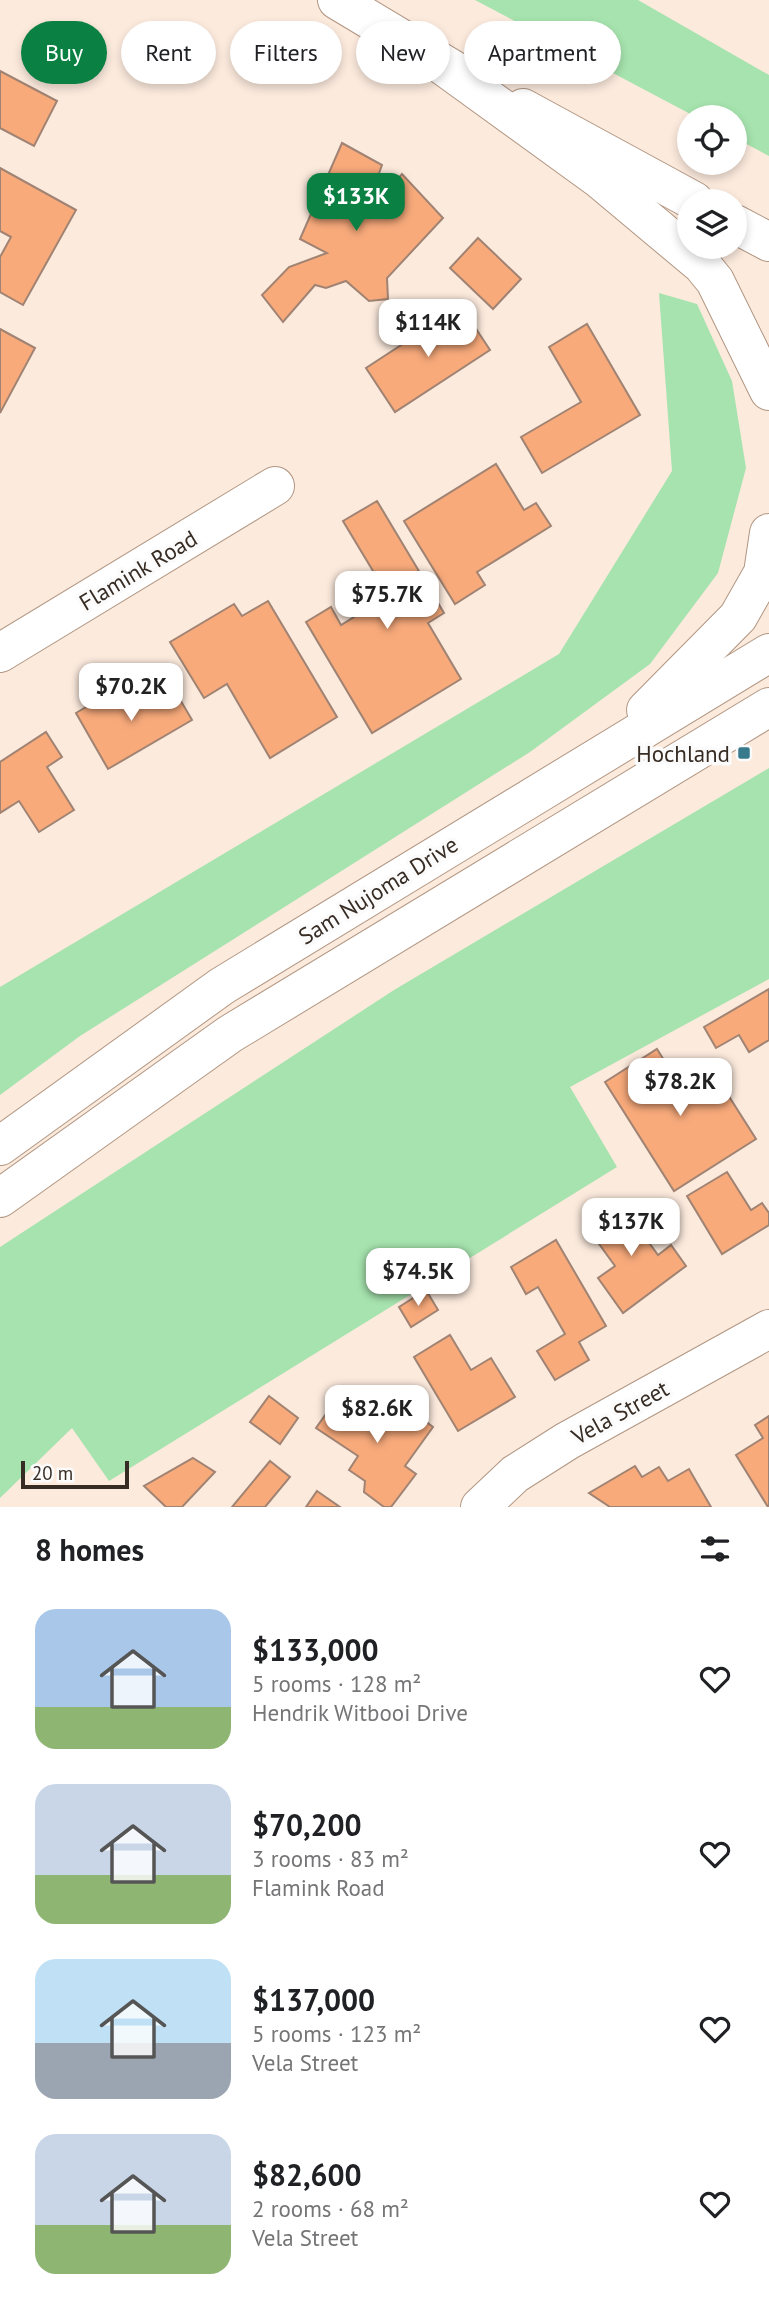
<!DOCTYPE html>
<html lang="en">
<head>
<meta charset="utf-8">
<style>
	body { margin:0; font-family:"PT Sans",sans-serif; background:#f6f6f6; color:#202124; height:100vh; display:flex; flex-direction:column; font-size:26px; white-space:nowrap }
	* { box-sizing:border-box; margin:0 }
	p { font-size:23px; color:#757577 }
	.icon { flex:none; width:38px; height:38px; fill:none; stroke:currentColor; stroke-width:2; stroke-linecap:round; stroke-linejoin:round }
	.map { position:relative; height:1507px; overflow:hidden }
	.sheet { display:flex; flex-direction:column; background:#fff; flex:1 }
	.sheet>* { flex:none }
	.banner { position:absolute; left:21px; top:21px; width:728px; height:63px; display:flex; gap:14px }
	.buttons { position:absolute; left:677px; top:105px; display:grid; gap:14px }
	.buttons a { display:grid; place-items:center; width:70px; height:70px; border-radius:50%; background:#fff; box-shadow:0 4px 10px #0003; font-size:35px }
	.scale { position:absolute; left:21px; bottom:18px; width:108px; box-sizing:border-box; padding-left:7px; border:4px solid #372c24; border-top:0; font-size:19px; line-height:24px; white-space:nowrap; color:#372c24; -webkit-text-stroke:5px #fbfbfb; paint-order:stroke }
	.price { position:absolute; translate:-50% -60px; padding:0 16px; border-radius:14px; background:#fff; color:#222; font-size:23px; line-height:46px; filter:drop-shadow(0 2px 4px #0008) }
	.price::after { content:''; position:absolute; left:50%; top:42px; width:21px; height:16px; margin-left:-10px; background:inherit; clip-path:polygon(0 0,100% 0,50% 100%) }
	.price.current { background:#0b8043; color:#fff }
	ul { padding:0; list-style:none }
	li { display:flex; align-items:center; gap:21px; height:175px; padding:0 35px }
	li span { display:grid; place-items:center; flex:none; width:196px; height:140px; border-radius:21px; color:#555 }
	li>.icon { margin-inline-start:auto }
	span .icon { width:84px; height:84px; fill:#fffc; stroke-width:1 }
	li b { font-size:30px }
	h2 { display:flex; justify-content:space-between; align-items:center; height:84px; padding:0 35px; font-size:30px }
	.pill { padding:0 24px; border-radius:32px; background:#fff; box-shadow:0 4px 10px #0003; font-size:24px; line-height:63px }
	.pill.current { background:#0b8043; color:#fff }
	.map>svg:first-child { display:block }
	.green { fill:#a6e3ae }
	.building { fill:#f8aa7b; stroke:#a08372; stroke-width:2 }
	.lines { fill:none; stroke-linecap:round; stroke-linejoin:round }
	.minor-casing { stroke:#b19682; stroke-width:40 }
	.major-casing { stroke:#b19682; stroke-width:40 }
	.highway-casing { stroke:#b19682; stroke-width:40 }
	.minor { stroke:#fff; stroke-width:38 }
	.major { stroke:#fff; stroke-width:38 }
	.highway { stroke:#fff; stroke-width:38 }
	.poi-dot { fill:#387a8c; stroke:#fbfbfb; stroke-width:2.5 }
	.labels { text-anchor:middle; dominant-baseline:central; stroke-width:7; stroke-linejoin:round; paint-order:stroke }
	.street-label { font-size:23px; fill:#372c24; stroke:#fbfbfb }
	.poi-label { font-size:23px; fill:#372c24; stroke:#fbfbfb; text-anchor:end }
</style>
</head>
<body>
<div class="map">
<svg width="769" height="1507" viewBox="0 0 769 1507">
	<rect width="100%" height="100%" fill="#fceadd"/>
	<g class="green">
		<polygon points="475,0 638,0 769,75 769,156 735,138 735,117 696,117"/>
		<polygon points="659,293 697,304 732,381 746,468 718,573 650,664 530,752 80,1036 0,1095 0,987 559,654 672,471"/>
		<polygon points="769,768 769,979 570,1087 617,1167 109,1481 72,1428 0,1498 0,1247 394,990"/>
	</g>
	<g class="building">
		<polygon points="0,71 57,101 34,146 0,128"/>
		<polygon points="342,143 382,165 377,179 391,188 402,174 443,218 387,278 388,299 369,301 346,281 326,288 315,285 283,322 262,295 289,267 327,253 300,239"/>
		<polygon points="0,168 76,210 23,305 0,292 0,257 11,237 0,231"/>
		<polygon points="478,238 521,279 493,309 450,268"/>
		<polygon points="461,306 490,350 395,412 366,368"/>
		<polygon points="587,324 640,415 542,473 521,437 581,402 549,347"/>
		<polygon points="0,329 35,348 0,413"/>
		<polygon points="496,464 524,510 536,503 551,526 477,572 485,585 455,604 404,521"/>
		<polygon points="377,501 444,613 428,623 461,679 372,733 306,622 331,607 341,625 388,596 343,521"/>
		<polygon points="268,601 337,717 270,758 227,684 204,698 170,642 234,604 242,616"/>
		<polygon points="154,684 165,703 178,696 192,720 108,769 76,713 116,689 123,702"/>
		<polygon points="46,732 62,757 47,767 74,810 39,832 19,801 0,813 0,762"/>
		<polygon points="769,989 769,1040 749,1052 739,1035 716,1048 704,1027"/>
		<polygon points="657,1049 679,1084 709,1065 756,1139 674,1191 605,1082"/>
		<polygon points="727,1172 751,1210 762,1203 769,1213 769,1225 722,1254 687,1196"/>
		<polygon points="619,1201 658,1255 671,1245 686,1266 623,1313 598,1278 615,1266 586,1226"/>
		<polygon points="556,1240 606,1326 579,1342 589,1360 555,1380 537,1351 565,1334 538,1287 526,1294 511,1267"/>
		<polygon points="426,1290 438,1310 411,1327 399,1307"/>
		<polygon points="450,1335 471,1370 491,1358 515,1397 458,1431 414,1357"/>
		<polygon points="343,1390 388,1422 401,1403 433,1427 405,1466 416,1474 391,1507 384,1507 364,1492 365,1481 349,1470 358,1456 316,1428"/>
		<polygon points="269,1396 298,1418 280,1444 250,1422"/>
		<polygon points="769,1416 769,1507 768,1507 736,1455 763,1438 755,1425"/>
		<polygon points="193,1458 215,1472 182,1507 166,1507 144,1486"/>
		<polygon points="270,1461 290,1477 265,1507 232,1507"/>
		<polygon points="635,1466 642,1477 659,1467 668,1481 689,1469 711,1507 610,1507 589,1493"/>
		<polygon points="317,1491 340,1507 306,1507"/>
	</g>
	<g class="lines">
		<defs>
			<g id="minor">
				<polyline points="0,653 275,486"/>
				<polyline points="480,1507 515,1474 567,1441 769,1329"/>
			</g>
			<g id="major">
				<polyline points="337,0 467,78"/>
				<polyline points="523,108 694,201"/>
				<polyline points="735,224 769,242"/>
			</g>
			<g id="highway">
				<polyline points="438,62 598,178 702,265 715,281 769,391"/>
				<polyline points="646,710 738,617 763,573 769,533"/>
				<polyline points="0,1146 222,986 769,653"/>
				<polyline points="0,1198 230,1034 769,707"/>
			</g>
		</defs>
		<use href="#minor" class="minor-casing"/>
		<use href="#major" class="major-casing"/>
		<use href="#highway" class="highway-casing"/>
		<use href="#minor" class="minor"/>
		<use href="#major" class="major"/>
		<use href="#highway" class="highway"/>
	</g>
	<rect class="poi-dot" x="737" y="746" width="14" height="14" rx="3.5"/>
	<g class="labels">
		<g class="street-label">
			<text transform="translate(138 570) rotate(-31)">Flamink Road</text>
			<text transform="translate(378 890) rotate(-32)">Sam Nujoma Drive</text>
			<text transform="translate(620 1412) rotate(-29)">Vela Street</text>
		</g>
		<g class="poi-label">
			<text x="730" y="753">Hochland</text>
		</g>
	</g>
</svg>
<div class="buttons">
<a><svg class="icon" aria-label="locate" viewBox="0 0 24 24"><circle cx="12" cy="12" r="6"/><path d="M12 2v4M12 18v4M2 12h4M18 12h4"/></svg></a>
<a><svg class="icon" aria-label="layers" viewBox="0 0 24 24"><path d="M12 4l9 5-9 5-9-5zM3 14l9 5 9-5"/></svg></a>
</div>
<div class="scale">20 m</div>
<b class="price current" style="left:356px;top:233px">$133K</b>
<b class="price" style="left:428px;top:359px">$114K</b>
<b class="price" style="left:387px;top:631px">$75.7K</b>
<b class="price" style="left:131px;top:723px">$70.2K</b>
<b class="price" style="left:680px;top:1118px">$78.2K</b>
<b class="price" style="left:631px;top:1258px">$137K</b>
<b class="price" style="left:418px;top:1308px">$74.5K</b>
<b class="price" style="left:377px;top:1445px">$82.6K</b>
<div class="banner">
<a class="pill current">Buy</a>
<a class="pill">Rent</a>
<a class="pill">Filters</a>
<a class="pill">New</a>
<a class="pill">Apartment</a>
</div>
</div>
<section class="sheet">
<h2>8 homes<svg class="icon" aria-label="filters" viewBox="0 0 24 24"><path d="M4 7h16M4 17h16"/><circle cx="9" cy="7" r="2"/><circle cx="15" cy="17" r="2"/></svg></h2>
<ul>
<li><span style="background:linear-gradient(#a9c7e8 70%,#8fb573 0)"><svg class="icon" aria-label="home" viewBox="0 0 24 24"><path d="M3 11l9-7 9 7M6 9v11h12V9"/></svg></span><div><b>$133,000</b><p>5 rooms · 128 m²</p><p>Hendrik Witbooi Drive</p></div><svg class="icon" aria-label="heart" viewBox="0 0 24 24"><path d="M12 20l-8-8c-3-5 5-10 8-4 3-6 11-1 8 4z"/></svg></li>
<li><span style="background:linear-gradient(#c9d6e8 65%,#8fb573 0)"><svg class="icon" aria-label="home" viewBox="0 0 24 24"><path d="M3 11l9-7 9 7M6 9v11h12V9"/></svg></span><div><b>$70,200</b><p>3 rooms · 83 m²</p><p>Flamink Road</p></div><svg class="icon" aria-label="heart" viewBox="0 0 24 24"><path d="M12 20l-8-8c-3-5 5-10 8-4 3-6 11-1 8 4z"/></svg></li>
<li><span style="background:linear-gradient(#bfe0f5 60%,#9aa5b1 0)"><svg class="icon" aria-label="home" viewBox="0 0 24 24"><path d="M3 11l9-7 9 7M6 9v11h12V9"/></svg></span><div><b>$137,000</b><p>5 rooms · 123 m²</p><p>Vela Street</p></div><svg class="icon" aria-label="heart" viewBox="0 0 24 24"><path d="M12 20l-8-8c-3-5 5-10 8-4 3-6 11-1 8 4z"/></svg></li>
<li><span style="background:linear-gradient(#c9d6e8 65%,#8fb573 0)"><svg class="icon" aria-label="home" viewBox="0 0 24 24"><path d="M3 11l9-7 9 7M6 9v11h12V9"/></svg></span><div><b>$82,600</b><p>2 rooms · 68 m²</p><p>Vela Street</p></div><svg class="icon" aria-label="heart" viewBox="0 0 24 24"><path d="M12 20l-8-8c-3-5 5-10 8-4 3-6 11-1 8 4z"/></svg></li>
</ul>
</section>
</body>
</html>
